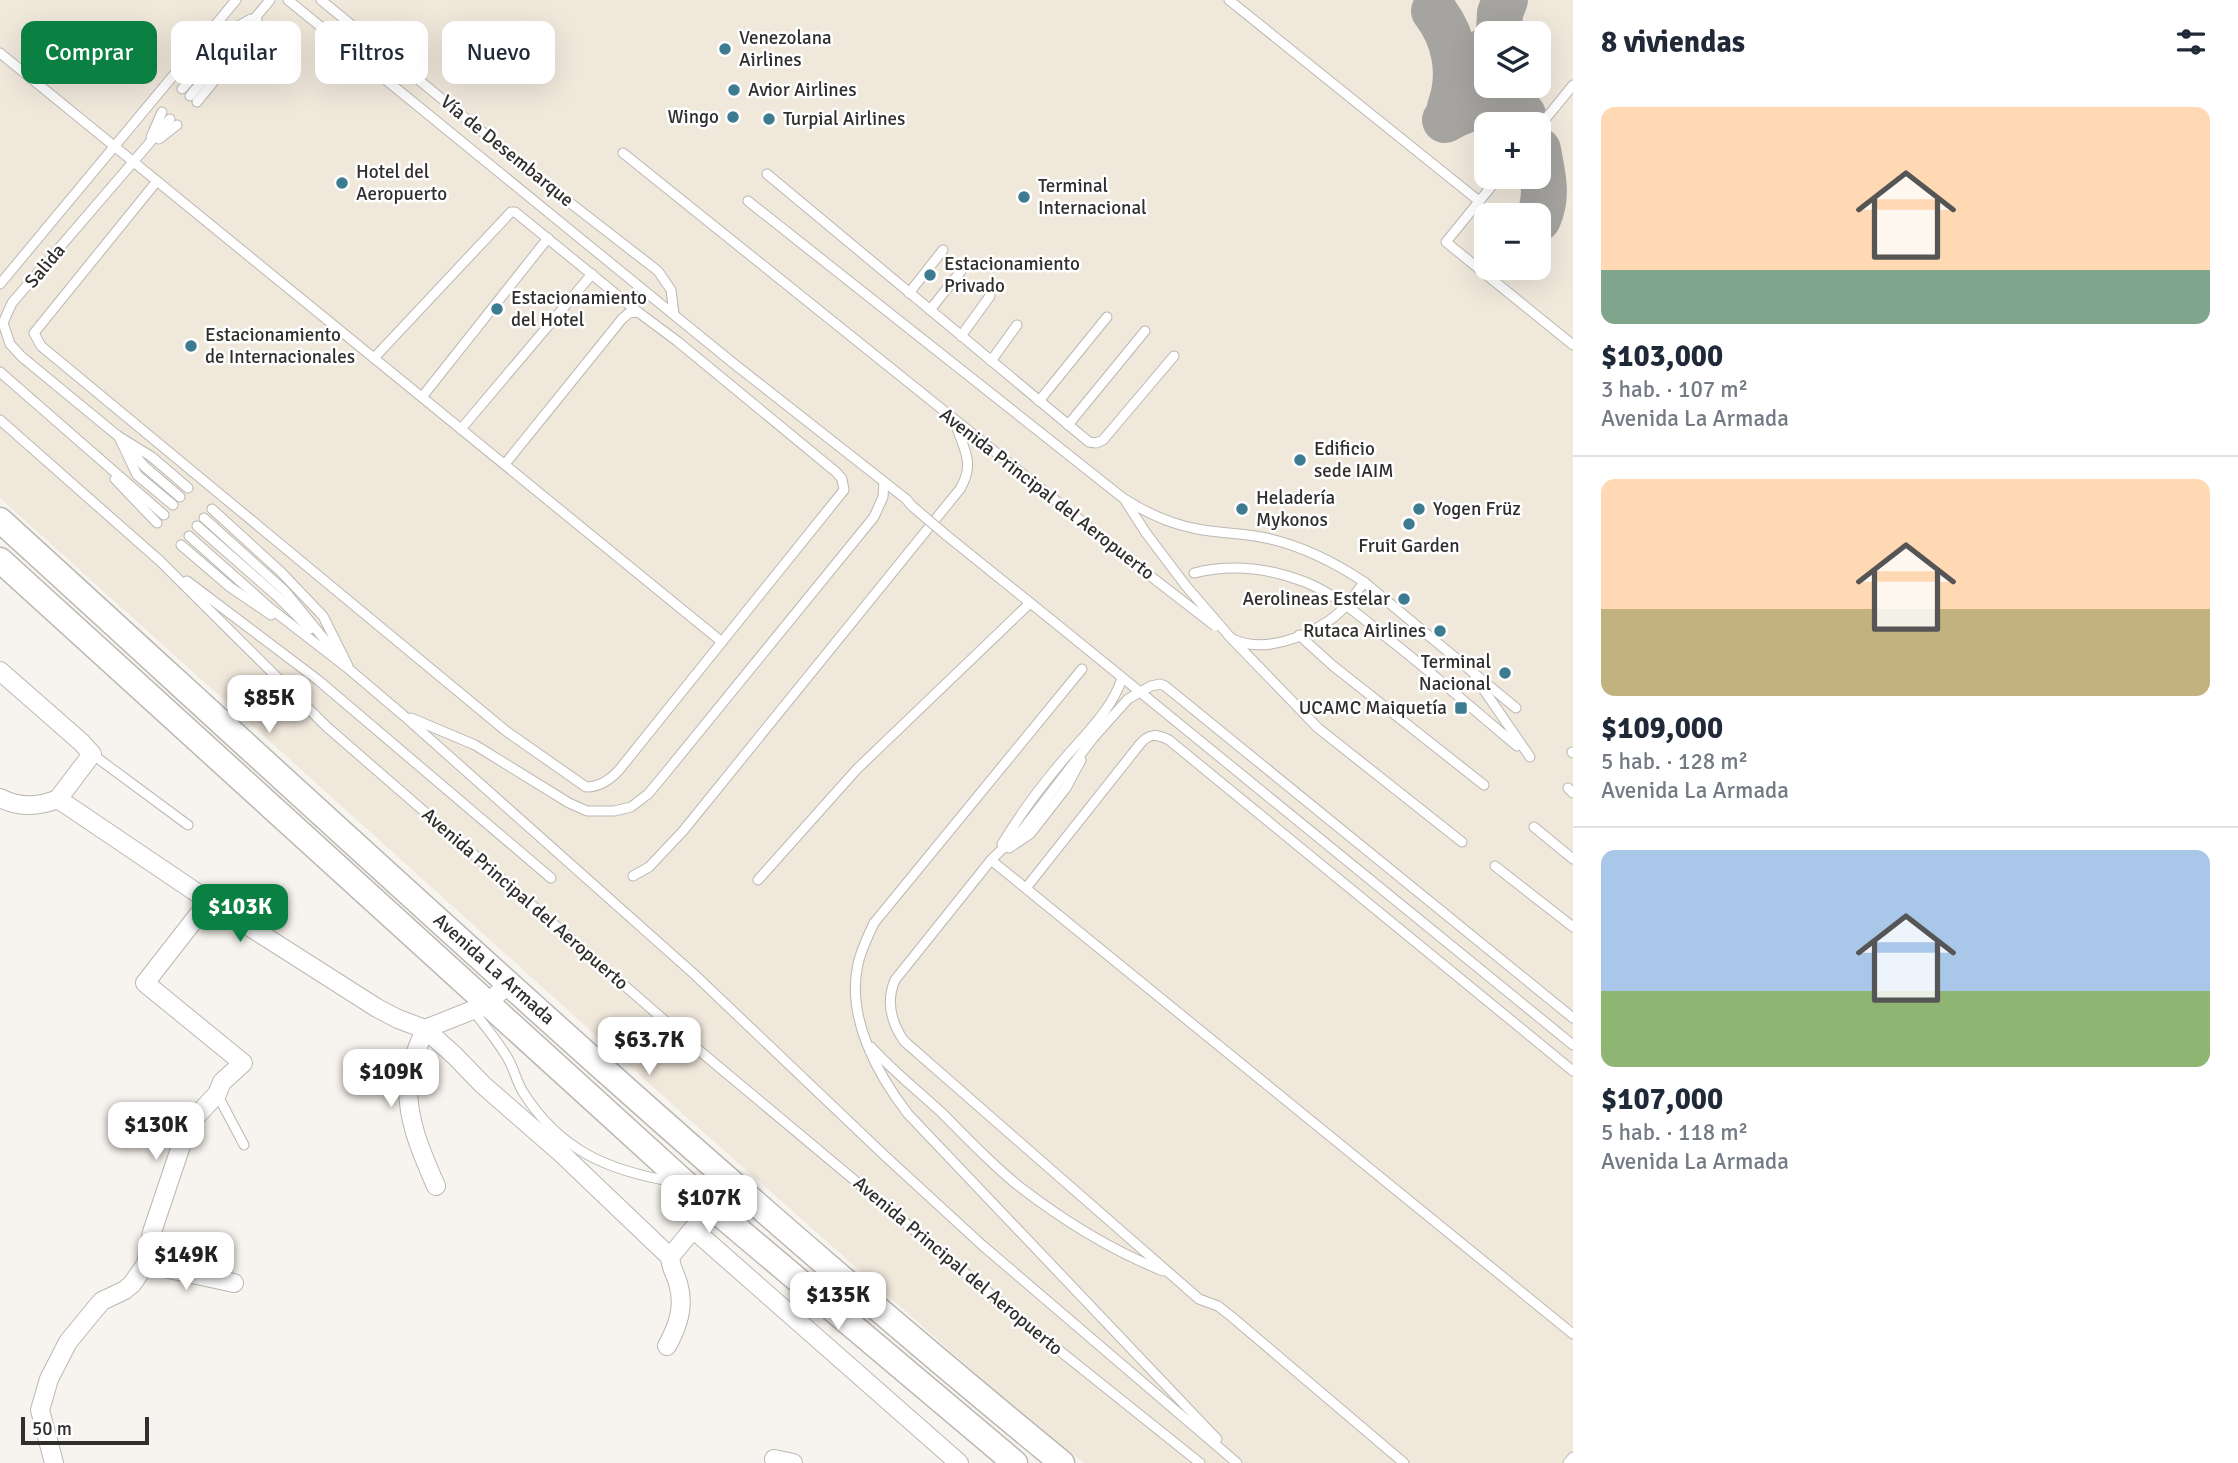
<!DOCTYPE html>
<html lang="es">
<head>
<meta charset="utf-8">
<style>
	body { margin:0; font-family:Signika,sans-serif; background:#f2f2f3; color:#1f2937; height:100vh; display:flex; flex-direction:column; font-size:26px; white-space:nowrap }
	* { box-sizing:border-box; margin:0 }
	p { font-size:23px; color:#747a83 }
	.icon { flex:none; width:38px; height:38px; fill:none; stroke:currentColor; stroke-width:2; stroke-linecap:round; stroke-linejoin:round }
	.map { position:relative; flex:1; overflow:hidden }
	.side { display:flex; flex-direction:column; background:#fff; width:665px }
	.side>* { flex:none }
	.banner { position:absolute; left:21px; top:21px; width:665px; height:63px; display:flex; gap:14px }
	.fabs { position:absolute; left:1474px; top:21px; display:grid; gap:14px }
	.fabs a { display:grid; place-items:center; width:77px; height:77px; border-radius:14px; background:#fff; box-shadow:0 7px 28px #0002; font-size:35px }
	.scale { position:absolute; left:21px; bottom:18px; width:128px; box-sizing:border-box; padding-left:7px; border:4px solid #302f2d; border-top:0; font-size:19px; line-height:24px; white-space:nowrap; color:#302f2d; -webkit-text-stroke:5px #fff; paint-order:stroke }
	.price { position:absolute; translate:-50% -60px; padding:0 16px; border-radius:14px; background:#fff; color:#222; font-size:23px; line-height:46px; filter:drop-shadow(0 2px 4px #0008) }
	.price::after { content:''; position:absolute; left:50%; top:42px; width:21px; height:16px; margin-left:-10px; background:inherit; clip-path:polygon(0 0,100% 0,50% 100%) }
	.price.selected { background:#0b8043; color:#fff }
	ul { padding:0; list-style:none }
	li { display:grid; align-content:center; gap:14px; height:371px; padding:0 28px }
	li+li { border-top:2px solid #e0e1e3 }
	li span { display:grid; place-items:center; height:217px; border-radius:14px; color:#555 }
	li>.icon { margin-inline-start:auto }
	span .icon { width:126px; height:126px; fill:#fffc; stroke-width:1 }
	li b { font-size:30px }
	h2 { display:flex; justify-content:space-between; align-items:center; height:84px; padding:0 28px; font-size:30px }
	.tag { padding:0 24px; border-radius:14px; background:#fff; box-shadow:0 7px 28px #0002; font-size:24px; line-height:63px }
	.tag.selected { background:#0b8043; color:#fff }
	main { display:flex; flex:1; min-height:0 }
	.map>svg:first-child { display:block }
	.built { fill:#f1e8dc; fill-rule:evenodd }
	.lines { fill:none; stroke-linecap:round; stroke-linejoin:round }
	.taxiway { stroke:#a6a4a0; stroke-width:46 }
	.lane-casing { stroke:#bbb7b2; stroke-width:11 }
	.street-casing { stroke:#bbb7b2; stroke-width:20 }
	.secondary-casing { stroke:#bbb7b2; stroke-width:27 }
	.lane { stroke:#fff; stroke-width:9 }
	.street { stroke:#fff; stroke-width:18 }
	.secondary { stroke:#fff; stroke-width:24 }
	.lane-bridge-casing { stroke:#bbb7b2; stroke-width:11; stroke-linecap:butt }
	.lane-bridge { stroke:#fff; stroke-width:9 }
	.poi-dot { fill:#3d7b91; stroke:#fff; stroke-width:2.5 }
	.labels { text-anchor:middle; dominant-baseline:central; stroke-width:5; stroke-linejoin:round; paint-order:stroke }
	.poi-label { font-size:19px; fill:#302f2d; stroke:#fff; text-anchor:start }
	.street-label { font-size:19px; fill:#302f2d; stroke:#fff }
</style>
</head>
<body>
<main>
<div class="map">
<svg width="1573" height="1463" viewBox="0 0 1573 1463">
	<rect width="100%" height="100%" fill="#f7f3ee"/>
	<path class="built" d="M0,0H1573V1463H1084L992,1388L692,1122L0,498ZM1486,33H1538V86H1486ZM1486,124H1538V177H1486ZM1486,215H1538V268H1486Z"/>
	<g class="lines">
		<g class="taxiway">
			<path d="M1434,11C1455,38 1462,74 1450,107"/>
			<polyline points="1499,33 1500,13 1505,0"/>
			<path d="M1486,50L1455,106L1445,120C1470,105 1497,100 1523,115"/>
			<path d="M1538,150C1542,174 1549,195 1538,219"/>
		</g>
		<defs>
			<g id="lane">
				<polyline points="288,0 733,363 906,499 912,506"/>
				<polyline points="321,0 551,188 658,271 671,290 674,314"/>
				<polyline points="1229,0 1479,201"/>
				<polyline points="0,53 722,642"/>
				<polyline points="182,89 238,26 251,19"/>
				<polyline points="190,96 270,0"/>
				<polyline points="197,102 250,37 257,20"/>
				<polyline points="170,119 12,303 3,323 10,344 22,357 118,436 152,457 188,488"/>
				<polyline points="1538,128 1573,85"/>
				<polyline points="151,137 162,112"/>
				<polyline points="159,139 177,125"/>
				<polyline points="623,153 1131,561"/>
				<polyline points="767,174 1089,442 1096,443 1103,440 1174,356"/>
				<polyline points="1499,177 1446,242 1573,345"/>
				<path d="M157,181L34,333L41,346L506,731L586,787C600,787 610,780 619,770L844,490L842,479L836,472L677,341L638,312L629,313L622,319L505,464"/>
				<path d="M748,201L1123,498C1146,513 1171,524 1197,529C1218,533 1240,533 1261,537C1297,544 1334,562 1364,582L1516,708"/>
				<polyline points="0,284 236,0"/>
				<polyline points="909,293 943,250"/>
				<polyline points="930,310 961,271"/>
				<polyline points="961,336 990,296"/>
				<polyline points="374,358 511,212 515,212 638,312"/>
				<polyline points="991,361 1017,325"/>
				<polyline points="0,372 164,515"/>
				<polyline points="422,397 548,238"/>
				<polyline points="1039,401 1107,317"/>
				<polyline points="0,420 160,561 327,727 701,1052 1030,1327 1200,1463"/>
				<polyline points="1068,425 1145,331"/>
				<polyline points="461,429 592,274"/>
				<polyline points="119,437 137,475 173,505"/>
				<polyline points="126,445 144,466 180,497"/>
				<polyline points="115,479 157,523"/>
				<polyline points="1126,502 1146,533"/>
				<polyline points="212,509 281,572 323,616 348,666"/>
				<polyline points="204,518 285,591 338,656"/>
				<polyline points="197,526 278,597 310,629"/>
				<polyline points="946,535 1059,626"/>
				<polyline points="189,536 270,608 350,670 403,715 694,974 884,1155 982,1245 1237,1463"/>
				<polyline points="181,545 230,587 271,615"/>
				<path d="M1194,573C1231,564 1269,568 1305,582C1335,594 1360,616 1385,636C1430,671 1473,709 1517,746"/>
				<polyline points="187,581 318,680 551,878"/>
				<polyline points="1299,635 1332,665 1484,785"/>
				<polyline points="1230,637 1318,728 1462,842"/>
				<path d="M1235,640C1265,653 1305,637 1330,620C1344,610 1354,596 1364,582"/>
				<path d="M1082,669L874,923C868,936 861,950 858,964C846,1017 877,1074 908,1114L1217,1439"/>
				<polyline points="1118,674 1573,1045"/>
				<polyline points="1475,677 1530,757"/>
				<polyline points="411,718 475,745 569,803 587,811 614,811 631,807 648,794 659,781 874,517 883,497 884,482"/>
				<polyline points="1572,752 1573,753"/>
				<polyline points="92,754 188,825"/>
				<polyline points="1568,788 1573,793"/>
				<polyline points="1534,827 1573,859"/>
				<path d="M1002,844C1019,816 1038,790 1059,765C1081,738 1112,711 1122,678"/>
				<polyline points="1009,848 1030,834 1066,788 1081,760"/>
				<polyline points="991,860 1573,1334"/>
				<polyline points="1495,866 1573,927"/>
				<path d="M633,876L649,867L683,831L960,489C976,462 963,449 955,422"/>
				<polyline points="758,880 857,769 1030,603"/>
				<path d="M1026,888L1140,744C1149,733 1157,734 1169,740L1573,1071"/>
				<path d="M472,1009C484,1025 497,1040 507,1057C514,1068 516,1081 523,1092C560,1151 609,1171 675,1182"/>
				<path d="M871,1047C893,1071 918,1091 942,1113C967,1138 992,1165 1020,1187C1064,1221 1111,1250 1163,1271"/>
				<polyline points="217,1094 244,1145"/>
				<path d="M1404,1463L1232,1317L1218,1306L1199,1299L904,1041C891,1022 886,1001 895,980L991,860L1023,829L1094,737L1128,699L1151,686L1160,684L1165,686L1573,1018"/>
				<polyline points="1568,1463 1573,1457"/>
			</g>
			<g id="street">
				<polyline points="0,671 81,742 92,754 58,799"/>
				<path d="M0,798C20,808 38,807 58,799L209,901L377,1008L398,1019L425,1029L488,1004L508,983"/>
				<path d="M436,1186C421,1152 404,1114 409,1075C411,1060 420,1043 425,1029L455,1056L483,1085L561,1153L670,1257"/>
				<polyline points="693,1229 959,1463"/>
				<polyline points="146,1264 234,1283"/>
				<path d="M667,1346C678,1326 685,1306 678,1283C675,1272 671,1270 670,1257L693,1229L716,1211"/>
				<polyline points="774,1459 793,1463"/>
				<polyline points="54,1463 40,1410 49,1379 68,1342 95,1309 102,1301 125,1290 132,1284 146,1264 152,1232 188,1125 217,1094 222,1082 243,1063 145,983 209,901"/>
			</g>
			<g id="secondary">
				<path d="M0,520C350,839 696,1163 1062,1463"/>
				<polyline points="0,560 716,1211 1015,1463"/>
			</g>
		</defs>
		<use href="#lane" class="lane-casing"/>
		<use href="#street" class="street-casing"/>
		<use href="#secondary" class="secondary-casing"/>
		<use href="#lane" class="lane"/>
		<use href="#street" class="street"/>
		<use href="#secondary" class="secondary"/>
		<defs>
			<g id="lane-bridge">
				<polyline points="912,506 946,535"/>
				<polyline points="1146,533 1186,586 1230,637"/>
				<polyline points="1131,561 1215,626"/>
				<polyline points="1059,626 1118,674"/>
			</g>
		</defs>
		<use href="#lane-bridge" class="lane-bridge-casing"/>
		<use href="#lane-bridge" class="lane-bridge"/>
	</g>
	<g class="poi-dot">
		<circle cx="725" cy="49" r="7"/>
		<circle cx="734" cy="90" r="7"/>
		<circle cx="733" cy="117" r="7"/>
		<circle cx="769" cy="119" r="7"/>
		<circle cx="342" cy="183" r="7"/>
		<circle cx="1024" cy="197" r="7"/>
		<circle cx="930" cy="275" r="7"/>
		<circle cx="497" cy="309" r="7"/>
		<circle cx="191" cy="346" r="7"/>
		<circle cx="1300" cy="460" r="7"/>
		<circle cx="1242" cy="509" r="7"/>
		<circle cx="1419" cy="509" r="7"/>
		<circle cx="1409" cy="524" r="7"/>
		<circle cx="1404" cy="599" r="7"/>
		<circle cx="1440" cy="631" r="7"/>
		<circle cx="1505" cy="673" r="7"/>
		<rect x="1454" y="701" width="14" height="14" rx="3.5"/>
	</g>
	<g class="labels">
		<g class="poi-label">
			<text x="739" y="38">Venezolana<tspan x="739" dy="22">Airlines</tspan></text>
			<text x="748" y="90">Avior Airlines</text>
			<text x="719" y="117" text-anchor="end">Wingo</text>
			<text x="783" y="119">Turpial Airlines</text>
			<text x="356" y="172">Hotel del<tspan x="356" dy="22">Aeropuerto</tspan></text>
			<text x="1038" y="186">Terminal<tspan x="1038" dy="22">Internacional</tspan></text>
			<text x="944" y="264">Estacionamiento<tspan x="944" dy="22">Privado</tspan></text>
			<text x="511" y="298">Estacionamiento<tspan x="511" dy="22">del Hotel</tspan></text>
			<text x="205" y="335">Estacionamiento<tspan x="205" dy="22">de Internacionales</tspan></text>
			<text x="1314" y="449">Edificio<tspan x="1314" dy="22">sede IAIM</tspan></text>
			<text x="1256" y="498">Heladería<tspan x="1256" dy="22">Mykonos</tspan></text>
			<text x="1433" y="509">Yogen Früz</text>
			<text x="1409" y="546" text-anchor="middle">Fruit Garden</text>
			<text x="1390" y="599" text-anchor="end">Aerolineas Estelar</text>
			<text x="1426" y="631" text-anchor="end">Rutaca Airlines</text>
			<text x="1491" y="662" text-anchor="end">Terminal<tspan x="1491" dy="22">Nacional</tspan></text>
			<text x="1447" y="708" text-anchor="end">UCAMC Maiquetía</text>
		</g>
		<g class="street-label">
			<text transform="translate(507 151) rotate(39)">Vía de Desembarque</text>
			<text transform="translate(45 266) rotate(-50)">Salida</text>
			<text transform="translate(1047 494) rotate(38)">Avenida Principal del Aeropuerto</text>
			<text transform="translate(525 899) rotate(41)">Avenida Principal del Aeropuerto</text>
			<text transform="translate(494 969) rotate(42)">Avenida La Armada</text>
			<text transform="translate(958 1266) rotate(40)">Avenida Principal del Aeropuerto</text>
		</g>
	</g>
</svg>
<div class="fabs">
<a><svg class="icon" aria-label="layers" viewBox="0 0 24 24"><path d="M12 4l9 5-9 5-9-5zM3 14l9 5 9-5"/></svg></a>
<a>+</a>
<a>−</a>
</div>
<div class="scale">50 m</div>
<b class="price" style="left:269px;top:735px">$85K</b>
<b class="price selected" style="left:240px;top:944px">$103K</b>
<b class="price" style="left:649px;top:1077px">$63.7K</b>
<b class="price" style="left:391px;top:1109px">$109K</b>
<b class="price" style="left:156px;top:1162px">$130K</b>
<b class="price" style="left:709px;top:1235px">$107K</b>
<b class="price" style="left:186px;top:1292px">$149K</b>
<b class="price" style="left:838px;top:1332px">$135K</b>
<div class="banner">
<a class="tag selected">Comprar</a>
<a class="tag">Alquilar</a>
<a class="tag">Filtros</a>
<a class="tag">Nuevo</a>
</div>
</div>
<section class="side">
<h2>8 viviendas<svg class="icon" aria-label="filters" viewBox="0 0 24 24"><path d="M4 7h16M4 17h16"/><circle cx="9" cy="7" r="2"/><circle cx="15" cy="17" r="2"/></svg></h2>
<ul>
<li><span style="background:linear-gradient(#ffd9b3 75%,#7fa58c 0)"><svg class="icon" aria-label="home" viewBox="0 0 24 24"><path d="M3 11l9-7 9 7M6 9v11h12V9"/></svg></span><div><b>$103,000</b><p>3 hab. · 107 m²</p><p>Avenida La Armada</p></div></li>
<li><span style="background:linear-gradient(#ffd9b3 60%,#c2b280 0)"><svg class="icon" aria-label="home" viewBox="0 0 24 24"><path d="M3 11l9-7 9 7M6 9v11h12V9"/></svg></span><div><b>$109,000</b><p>5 hab. · 128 m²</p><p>Avenida La Armada</p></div></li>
<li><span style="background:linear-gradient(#a9c7e8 65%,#8fb573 0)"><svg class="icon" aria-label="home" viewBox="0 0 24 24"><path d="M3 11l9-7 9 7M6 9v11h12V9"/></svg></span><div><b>$107,000</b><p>5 hab. · 118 m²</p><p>Avenida La Armada</p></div></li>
</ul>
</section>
</main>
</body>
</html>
